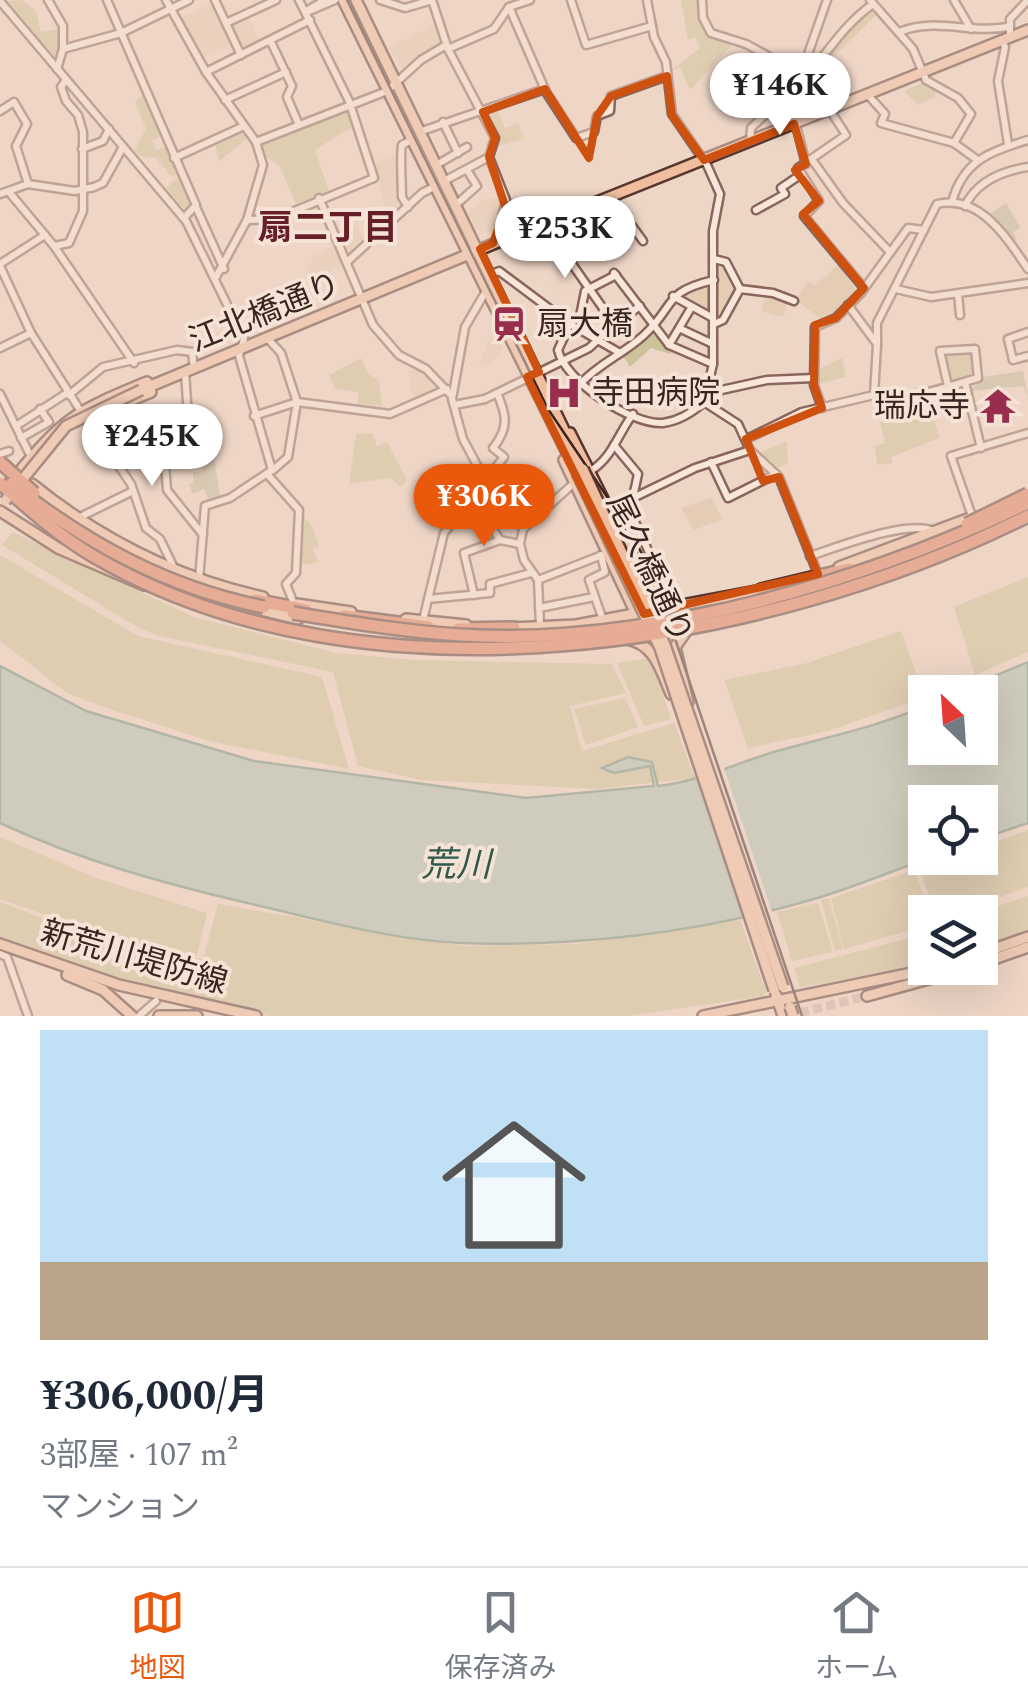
<!DOCTYPE html>
<html lang="ja">
<head>
<meta charset="utf-8">
<style>
	body { margin:0; font-family:Spectral,"Noto Sans JP",serif; background:#f2f2f3; color:#1f2937; height:100vh; display:flex; flex-direction:column; font-size:38px; white-space:nowrap }
	* { box-sizing:border-box; margin:0 }
	p { font-size:32px; color:#747a83 }
	.icon { flex:none; width:55px; height:55px; fill:none; stroke:currentColor; stroke-width:2; stroke-linecap:round; stroke-linejoin:round }
	.map { position:relative; height:1016px; overflow:hidden }
	.drawer { display:flex; flex-direction:column; background:#fff; flex:1 }
	.drawer>* { flex:none }
	.needle { width:65px; rotate:335deg }
	.tools { position:absolute; left:908px; top:675px; display:grid; gap:20px }
	.tools a { display:grid; place-items:center; width:90px; height:90px; border-radius:0px; background:#fff; box-shadow:0 10px 40px #0002; font-size:50px }
	.price { position:absolute; translate:-50% -85px; padding:0 22px; border-radius:35px; background:#fff; color:#222; font-size:32px; line-height:65px; filter:drop-shadow(0 2px 5px #0008) }
	.price::after { content:''; position:absolute; left:50%; top:60px; width:30px; height:22px; margin-left:-15px; background:inherit; clip-path:polygon(0 0,100% 0,50% 100%) }
	.price.selected { background:#ea580c; color:#fff }
	ul { padding:0; list-style:none }
	li { display:grid; align-content:center; gap:20px; height:530px; padding:0 40px }
	li span { display:grid; place-items:center; height:310px; border-radius:0px; color:#555 }
	li>.icon { margin-inline-start:auto }
	span .icon { width:180px; height:180px; fill:#fffc; stroke-width:1 }
	li b { font-size:42px }
	.tabs { display:flex; justify-content:space-around; align-items:center; height:140px; border-top:2px solid #e0e1e3; background:#fff; font-size:28px; color:#747a83 }
	.tabs a { display:grid; justify-items:center; gap:5px }
	.tabs .selected { color:#ea580c }
	.map>svg:first-child { display:block }
	.farmland { fill:#e4cdb4 }
	.green { fill:#ccc39a }
	.cemetery { fill:#c1ba99 }
	.water { fill:#a8c2b2; stroke:#6e907d; stroke-width:2.5 }
	.pier { fill:#eed6c6 }
	.lines { fill:none; stroke-linecap:round; stroke-linejoin:round }
	.major-tunnel { stroke:#cab2a5; stroke-width:9; stroke-dasharray:9 4.5; stroke-linecap:butt }
	.minor-casing { stroke:#89665c; stroke-width:11 }
	.major-casing { stroke:#573630; stroke-width:14 }
	.highway-casing { stroke:#573630; stroke-width:16 }
	.minor { stroke:#f9e6da; stroke-width:6 }
	.major { stroke:#f0be9f; stroke-width:9 }
	.highway { stroke:#db7a59; stroke-width:11 }
	.tram { stroke:#3a2420; stroke-width:2.5 }
	.major-bridge-casing { stroke:#573630; stroke-width:14; stroke-linecap:butt }
	.highway-bridge-casing { stroke:#573630; stroke-width:16; stroke-linecap:butt }
	.major-bridge { stroke:#f0be9f; stroke-width:9 }
	.highway-bridge { stroke:#db7a59; stroke-width:11 }
	.marked { fill:none; stroke:#ce510f; stroke-width:8; stroke-linejoin:round }
	.labels { text-anchor:middle; dominant-baseline:central; stroke-width:8; stroke-linejoin:round; paint-order:stroke }
	.street-label { font-size:32px; fill:#3a2420; stroke:#f5e3d6 }
	.poi-label { font-size:32px; fill:#3a2420; stroke:#f5e3d6; text-anchor:start }
	.neighbourhood-label { font-size:35px; font-weight:bold; fill:#661f26; stroke:#f5e3d6 }
	.water-label { font-size:35px; font-style:italic; fill:#2f594a; stroke:#f5e3d6 }
</style>
</head>
<body>
<div class="map">
<svg width="1028" height="1016" viewBox="0 0 1028 1016">
	<rect width="100%" height="100%" fill="#eed6c6"/>
	<g class="farmland">
		<polygon points="212,3 232,44 202,58 180,18"/>
		<polygon points="248,17 261,44 242,51 231,27"/>
		<polygon points="435,24 441,44 403,71 389,47"/>
		<polygon points="498,110 505,128 518,123 524,139 498,146 490,114"/>
		<polygon points="397,154 403,178 399,198 405,207 395,214 383,203 376,163"/>
		<polygon points="488,197 500,198 502,204 492,234 476,229 467,212"/>
		<polygon points="582,217 585,232 563,241 558,227"/>
		<polygon points="357,225 366,244 347,257 336,235"/>
		<polygon points="335,245 345,262 319,279 306,272 314,256"/>
		<polygon points="717,262 725,265 737,289 719,319"/>
		<polygon points="839,264 858,294 835,316 822,320 796,300 808,281 815,285"/>
		<polygon points="710,285 710,314 680,298 696,288"/>
		<polygon points="766,295 789,301 783,317 761,311"/>
		<polygon points="498,336 504,348 487,366 479,362 489,340"/>
		<polygon points="420,369 438,389 413,400 408,371"/>
		<polygon points="711,498 723,519 694,530 681,508"/>
	</g>
	<g class="green">
		<polygon points="22,0 36,11 41,32 59,29 57,59 8,1"/>
		<polygon points="681,0 701,0 710,35 734,43 690,90 680,67 670,72 700,48 695,37 688,40"/>
		<polygon points="872,8 877,14 813,77 849,25"/>
		<polygon points="803,79 821,102 791,114 784,100"/>
		<polygon points="925,82 935,89 935,97 918,105 904,91"/>
		<polygon points="143,95 161,136 152,141 156,150 166,147 178,174 171,176 155,157 145,158 134,151 146,129 135,102"/>
		<polygon points="347,109 353,126 315,150 329,191 296,204 279,165 266,157 262,142"/>
		<polygon points="240,131 247,139 219,161 215,144"/>
		<polygon points="179,177 192,206 187,212 166,188"/>
		<polygon points="650,333 674,350 670,354 651,348 630,367 623,356"/>
		<polygon points="972,351 978,376 950,383 945,353"/>
		<polygon points="361,358 368,374 379,380 382,406 358,404 358,392 335,389 329,375"/>
		<polygon points="842,358 846,377 818,384 819,369"/>
		<polygon points="931,412 940,438 891,457 893,463 877,465 875,446 885,443 880,422"/>
		<polygon points="372,433 377,446 387,442 407,480 401,487 390,478 349,484 356,434"/>
		<polygon points="787,441 788,464 774,469 757,454"/>
		<polygon points="427,470 446,484 438,493 446,498 445,503 426,491 419,475"/>
		<polygon points="304,517 313,528 319,546 313,549 318,562 306,565 300,562"/>
		<polygon points="12,532 194,617 336,653 416,660 612,664 626,693 570,706 582,751 674,723 695,778 596,789 421,780 358,766 333,672 159,636 137,627 2,545"/>
		<polygon points="0,555 138,636 322,677 349,769 209,741 101,706 67,693 0,641"/>
		<polygon points="1028,577 1028,652 975,675 954,607"/>
		<polygon points="901,631 925,697 828,731 748,748 724,680 807,663"/>
		<polygon points="650,658 671,719 644,726 617,663"/>
		<polygon points="625,698 638,727 586,745 574,709"/>
		<polygon points="1028,830 1028,887 959,912 934,912 920,869 952,858 980,858 980,847"/>
		<polygon points="0,837 96,878 207,913 197,956 170,954 203,959 218,904 462,946 577,944 740,920 766,991 764,996 628,1016 269,1016 147,988 63,964 0,940 0,902 75,930 124,942 0,899"/>
		<polygon points="914,870 929,912 925,912 925,926 844,949 831,898"/>
		<polygon points="1028,896 1028,932 980,949 980,912"/>
		<polygon points="829,898 843,949 835,951 821,900"/>
		<polygon points="818,903 833,952 792,961 777,912"/>
		<polygon points="925,934 925,966 800,987 794,968"/>
	</g>
	<g class="cemetery">
		<polygon points="1006,203 1021,228 1013,232 1017,239 1012,242 988,215"/>
		<polygon points="1023,371 1028,397 1023,386 970,391 983,377"/>
		<polygon points="211,438 220,496 209,500 204,489 193,494 189,484 193,483 193,472 203,471 198,439"/>
	</g>
	<path class="water" d="M1028,662V823L980,839V802H925V858H929C889,872 848,890 807,901C697,933 576,947 461,943C393,940 319,920 252,904C165,884 82,861 0,823V666L86,711L254,761L526,798L654,786L650,766L614,773L602,768L628,757L652,762L658,786C701,781 736,763 777,751C827,737 877,727 925,706V748H980V692H957Z"/>
	<g class="pier">
		<polygon points="723,765 773,915 769,916 719,766"/>
		<polygon points="717,767 767,917 745,922 696,776"/>
	</g>
	<g class="lines">
		<polyline class="major-tunnel" points="787,1016 867,996"/>
		<defs>
			<g id="minor">
				<polyline points="48,0 63,26 63,49"/>
				<polyline points="107,0 196,205 184,218"/>
				<polyline points="166,0 206,72 256,142 387,91 421,60 446,45"/>
				<polyline points="215,0 241,55"/>
				<polyline points="380,0 405,8 432,0"/>
				<polyline points="432,0 448,49 495,138 489,157 446,180"/>
				<polyline points="571,0 586,45 652,26"/>
				<polyline points="647,0 654,37 666,62 672,114 707,165 720,194 713,231 713,364 704,402 738,424 750,450"/>
				<polyline points="702,0 703,18 711,33 746,44 810,79 846,135 798,168 819,201 804,216 864,288"/>
				<polyline points="870,0 913,49 926,80 958,98 971,114 954,143"/>
				<polyline points="954,0 971,29"/>
				<polyline points="0,1 186,221 244,339 239,356 272,470 230,498 205,506 199,580"/>
				<polyline points="509,7 546,92 576,138 594,132 597,116 610,111 611,96 667,76"/>
				<polyline points="306,11 325,0"/>
				<polyline points="307,12 335,0"/>
				<polyline points="226,23 276,0"/>
				<path d="M899,32C935,17 970,34 1007,27"/>
				<polyline points="1010,37 1010,19 1028,0"/>
				<polyline points="1002,40 1005,47 998,81 1008,144"/>
				<polyline points="271,42 292,86 287,97 299,125"/>
				<polyline points="448,49 494,29 509,7 530,0"/>
				<polyline points="57,69 63,49 121,33 189,0"/>
				<polyline points="206,72 310,20"/>
				<path d="M807,77C828,51 846,23 873,4"/>
				<polyline points="868,95 885,114 881,123 954,143 976,159"/>
				<polyline points="781,99 797,129 806,164"/>
				<polyline points="225,100 286,72"/>
				<polyline points="0,111 14,102 27,124 16,146 28,184"/>
				<polyline points="443,122 458,153"/>
				<polyline points="422,131 545,89"/>
				<polyline points="750,140 751,128 789,92 801,74 827,0"/>
				<polyline points="82,149 103,141 109,129"/>
				<polyline points="489,157 506,200 496,243"/>
				<polyline points="174,158 244,126"/>
				<polyline points="813,161 843,203 888,250"/>
				<polyline points="438,164 467,147"/>
				<polyline points="9,192 54,246 134,363"/>
				<polyline points="0,194 28,184 75,191 94,187 103,183 123,147"/>
				<polyline points="611,197 643,241"/>
				<polyline points="319,198 373,325 399,355 426,369 451,395"/>
				<path d="M952,202C963,161 990,151 1028,140"/>
				<polyline points="458,203 477,186 467,170"/>
				<path d="M965,206C977,181 1002,171 1028,167"/>
				<polyline points="196,207 224,269"/>
				<path d="M408,207L402,197C402,190 400,150 402,145L413,139"/>
				<polyline points="756,210 785,194 781,188 800,175"/>
				<polyline points="247,220 275,219 374,178 349,101 299,0"/>
				<polyline points="552,220 565,254 614,324"/>
				<polyline points="54,246 69,243 83,211 83,132 78,115 66,101 61,87 66,80"/>
				<polyline points="347,262 422,193 436,186"/>
				<polyline points="0,264 45,235"/>
				<polyline points="0,266 31,333 0,348"/>
				<polyline points="614,273 669,345 713,364"/>
				<polyline points="492,274 499,271 570,324 620,353"/>
				<path d="M616,275L585,291L580,316L570,324L558,350C565,381 631,425 663,423C678,421 693,412 704,402"/>
				<polyline points="216,277 247,220 263,165 256,142"/>
				<polyline points="740,289 773,293 794,301"/>
				<polyline points="896,289 931,297 1028,283"/>
				<polyline points="486,291 465,327 452,399 463,439 478,467 528,494 544,509"/>
				<polyline points="958,294 960,315"/>
				<polyline points="673,296 713,318"/>
				<polyline points="714,324 723,320 740,289 726,262 714,259"/>
				<polyline points="681,329 713,344"/>
				<polyline points="1028,332 1008,339 1013,360 1028,356"/>
				<polyline points="31,333 80,410"/>
				<polyline points="598,336 640,306"/>
				<polyline points="268,339 281,353 297,402 288,457 273,470"/>
				<path d="M877,344V323L937,204C980,194 1007,238 1028,269"/>
				<polyline points="669,345 691,308"/>
				<polyline points="965,382 981,448"/>
				<path d="M581,383C600,363 623,354 643,336C676,306 662,292 714,280"/>
				<polyline points="708,393 767,380 814,378"/>
				<polyline points="0,394 31,457"/>
				<polyline points="69,395 103,367 177,350 192,352 194,369"/>
				<path d="M874,395C904,403 948,386 978,378L975,349L940,351L948,386"/>
				<polyline points="454,405 485,399 589,348 600,338"/>
				<polyline points="822,408 814,385 815,327 836,318 861,293 908,228 924,230"/>
				<polyline points="254,416 297,402 390,414 447,389"/>
				<polyline points="87,419 131,484 146,528 160,539 174,568"/>
				<polyline points="16,426 67,393"/>
				<polyline points="133,429 162,425 167,490 203,535"/>
				<polyline points="163,436 189,431 185,372"/>
				<polyline points="21,438 49,422 40,409"/>
				<polyline points="747,439 802,412 874,395 877,344 848,305"/>
				<polyline points="614,445 638,474 630,511 674,607"/>
				<polyline points="0,454 9,451"/>
				<polyline points="711,462 728,498 776,474"/>
				<path d="M592,470C613,456 618,434 633,414"/>
				<polyline points="268,475 299,510 296,573 286,584 294,604"/>
				<polyline points="633,498 695,468 750,450 779,477 818,574"/>
				<polyline points="466,509 491,526 500,540 520,544"/>
				<polyline points="78,518 133,491"/>
				<polyline points="973,519 951,456 1028,433"/>
				<polyline points="601,555 605,572 589,580 603,620"/>
				<path d="M810,556C838,547 910,518 936,532"/>
				<polyline points="538,580 602,555"/>
				<polyline points="474,595 464,553 500,540"/>
				<polyline points="428,599 490,593 490,584 531,573"/>
				<polyline points="539,608 594,597"/>
				<path d="M423,620L444,533L504,457L493,448C509,428 507,416 497,393"/>
				<polyline points="540,626 538,580 524,560 520,544 523,529 574,483"/>
				<polyline points="0,954 7,957 28,1016"/>
				<polyline points="139,1016 156,1001"/>
			</g>
			<g id="major">
				<polyline points="343,0 577,473"/>
				<polyline points="356,0 583,469"/>
				<polyline points="141,390 532,228 1028,30"/>
				<polyline points="110,409 151,392"/>
				<polyline points="570,433 662,616"/>
				<polyline points="564,460 638,618"/>
				<path d="M13,479C65,417 72,413 147,382"/>
				<path d="M32,484C100,539 177,578 263,597"/>
				<polyline points="0,511 58,548 144,585"/>
				<polyline points="839,567 970,518"/>
				<polyline points="206,597 298,619"/>
				<polyline points="297,604 351,612"/>
				<polyline points="406,619 466,625"/>
				<polyline points="511,628 576,625 767,589"/>
				<polyline points="688,629 675,647 688,702"/>
				<path d="M627,639C655,644 661,671 671,694"/>
				<polyline points="0,944 119,985 256,1016"/>
				<polyline points="980,954 1028,937"/>
				<polyline points="980,964 1028,947"/>
				<polyline points="67,975 103,990 132,1016"/>
				<polyline points="776,995 783,1016"/>
				<polyline points="867,996 969,968"/>
				<polyline points="159,1016 197,1016"/>
				<polyline points="703,1016 936,968"/>
			</g>
			<g id="highway">
				<polyline points="761,590 849,569"/>
				<polyline points="255,600 306,610"/>
				<polyline points="771,603 825,589"/>
				<polyline points="344,616 429,627"/>
				<polyline points="458,629 514,628"/>
			</g>
		</defs>
		<use href="#minor" class="minor-casing"/>
		<use href="#major" class="major-casing"/>
		<use href="#highway" class="highway-casing"/>
		<use href="#minor" class="minor"/>
		<use href="#major" class="major"/>
		<use href="#highway" class="highway"/>
		<polyline class="tram" points="347,0 548,409 630,531 655,579 802,1016"/>
		<defs>
			<g id="major-bridge">
				<polyline points="583,469 665,645 783,987"/>
				<polyline points="577,473 660,648 774,990"/>
				<polyline points="5,501 66,426 141,390"/>
				<polyline points="790,1007 793,1016"/>
			</g>
			<g id="highway-bridge">
				<polyline points="0,462 34,493"/>
				<path d="M0,483C30,510 60,537 95,557C364,714 763,648 1028,516"/>
				<path d="M11,484C88,544 168,588 264,607"/>
				<polyline points="967,524 1028,494"/>
				<path d="M293,613C355,623 418,634 481,636C659,642 868,580 1028,503"/>
			</g>
		</defs>
		<use href="#major-bridge" class="major-bridge-casing"/>
		<use href="#highway-bridge" class="highway-bridge-casing"/>
		<use href="#major-bridge" class="major-bridge"/>
		<use href="#highway-bridge" class="highway-bridge"/>
	</g>
	<path d="M0 0H1028V1016H0ZM667,76L672,115L704,160L794,124L806,164L795,170L819,201L803,214L864,288L836,318L815,325L814,385L822,408L746,439L763,481L779,477L818,574L644,614L527,377L539,372L480,249L493,243L506,209L489,157L495,138L483,112L545,89L589,158L597,116L611,96Z" fill="#eed6c6" fill-opacity=".55" fill-rule="evenodd"/>
	<path class="marked" d="M667,76L672,115L704,160L794,124L806,164L795,170L819,201L803,214L864,288L836,318L815,325L814,385L822,408L746,439L763,481L779,477L818,574L644,614L527,377L539,372L480,249L493,243L506,209L489,157L495,138L483,112L545,89L589,158L597,116L611,96Z"/>
	<defs>
		<symbol id="station-bare" viewBox="-9 -9 18 18"><path d="M-3-6H3Q5-6 5-4V2Q5 4 3 4L4.5 6H3L1.5 4h-3L-3 6H-4.5L-3 4Q-5 4-5 2V-4Q-5-6-3-6ZM-3.5-4v3h7v-3ZM-3.5 1v1.5H-2V1ZM2 1v1.5H3.5V1Z" fill="#982d4e" stroke="#f5e3d6" stroke-width="2.5" paint-order="stroke"/></symbol>
		<symbol id="hospital-bare" viewBox="-9 -9 18 18"><path d="M-5-5h3v3.5h4V-5h3V5h-3V1.5h-4V5h-3Z" fill="#982d4e" stroke="#f5e3d6" stroke-width="2.5" paint-order="stroke"/></symbol>
		<symbol id="temple-bare" viewBox="-9 -9 18 18"><path d="M0-6L5-2H3V0L6.5 2.5H4V6H1.5V3h-3V6H-4V2.5H-6.5L-3 0V-2H-5Z" fill="#982d4e" stroke="#f5e3d6" stroke-width="2.5" paint-order="stroke"/></symbol>
	</defs>
	<g fill-rule="evenodd">
		<use href="#station-bare" x="484" y="299" width="50" height="50"/>
		<use href="#hospital-bare" x="539" y="368" width="50" height="50"/>
		<use href="#temple-bare" x="973" y="381" width="50" height="50"/>
	</g>
	<g class="labels">
		<g class="street-label">
			<text transform="translate(265 313) rotate(-22)">江北橋通り</text>
			<text transform="translate(649 569) rotate(65)">尾久橋通り</text>
			<text transform="translate(134 958) rotate(16)">新荒川堤防線</text>
		</g>
		<g class="poi-label">
			<text x="537" y="324">扇大橋</text>
			<text x="592" y="393">寺田病院</text>
			<text x="970" y="406" text-anchor="end">瑞応寺</text>
		</g>
		<g class="neighbourhood-label">
			<text x="328" y="228">扇二丁目</text>
		</g>
		<g class="water-label">
			<text x="456" y="865">荒川</text>
		</g>
	</g>
</svg>
<div class="tools">
<a><svg class="needle" viewBox="-14 -14 28 28"><path d="M0-13l5 13h-10z" fill="#e53935"/><path d="M0 13l5-13h-10z" fill="#747a83"/></svg></a>
<a><svg class="icon" aria-label="locate" viewBox="0 0 24 24"><circle cx="12" cy="12" r="6"/><path d="M12 2v4M12 18v4M2 12h4M18 12h4"/></svg></a>
<a><svg class="icon" aria-label="layers" viewBox="0 0 24 24"><path d="M12 4l9 5-9 5-9-5zM3 14l9 5 9-5"/></svg></a>
</div>
<b class="price" style="left:780px;top:138px">¥146K</b>
<b class="price" style="left:565px;top:281px">¥253K</b>
<b class="price" style="left:152px;top:489px">¥245K</b>
<b class="price selected" style="left:484px;top:549px">¥306K</b>
</div>
<section class="drawer">
<ul>
<li><span style="background:linear-gradient(#bfe0f5 75%,#b9a48a 0)"><svg class="icon" aria-label="home" viewBox="0 0 24 24"><path d="M3 11l9-7 9 7M6 9v11h12V9"/></svg></span><div><b>¥306,000/月</b><p>3部屋 · 107 m²</p><p>マンション</p></div></li>
</ul>
</section>
<nav class="tabs">
<a class="selected"><svg class="icon" aria-label="map" viewBox="0 0 24 24"><path d="M3 6l6-2 6 2 6-2v14l-6 2-6-2-6 2zM9 4v14M15 6v14"/></svg>地図</a>
<a><svg class="icon" aria-label="saved" viewBox="0 0 24 24"><path d="M7 4h10v16l-5-4-5 4z"/></svg>保存済み</a>
<a><svg class="icon" aria-label="home" viewBox="0 0 24 24"><path d="M3 11l9-7 9 7M6 9v11h12V9"/></svg>ホーム</a>
</nav>
</body>
</html>
